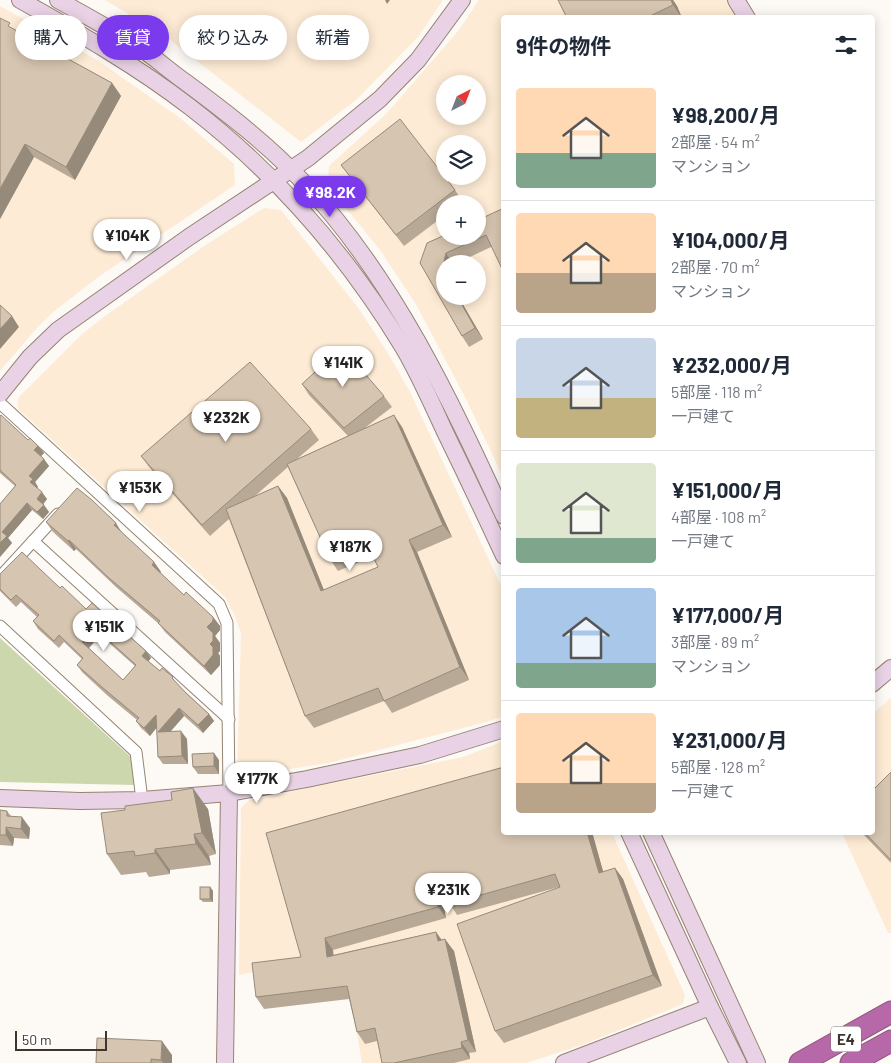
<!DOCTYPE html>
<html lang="ja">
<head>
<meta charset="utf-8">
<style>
	body { margin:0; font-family:Barlow,"Noto Sans JP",sans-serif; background:#f2f2f3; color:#1f2937; height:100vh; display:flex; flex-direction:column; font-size:19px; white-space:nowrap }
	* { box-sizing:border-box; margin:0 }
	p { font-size:16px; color:#747a83 }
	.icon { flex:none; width:28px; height:28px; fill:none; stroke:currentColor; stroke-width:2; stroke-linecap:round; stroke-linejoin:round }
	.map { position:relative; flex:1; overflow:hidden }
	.sheet { position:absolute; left:501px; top:15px; width:374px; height:820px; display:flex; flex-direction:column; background:#fff; border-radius:5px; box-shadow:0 2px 12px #0003 }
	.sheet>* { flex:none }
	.hud { position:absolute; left:15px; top:15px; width:411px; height:45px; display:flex; gap:10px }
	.needle { width:32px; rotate:42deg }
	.buttons { position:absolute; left:436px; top:75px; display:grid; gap:10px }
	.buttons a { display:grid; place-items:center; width:50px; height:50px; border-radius:50%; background:#fff; box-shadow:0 2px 12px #0003; font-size:25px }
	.scale { position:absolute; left:15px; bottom:12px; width:92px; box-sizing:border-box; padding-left:5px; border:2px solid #3d362e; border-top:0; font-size:14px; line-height:18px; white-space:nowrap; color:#3d362e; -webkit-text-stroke:4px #fff; paint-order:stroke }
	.price { position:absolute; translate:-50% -42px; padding:0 11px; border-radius:18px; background:#fff; color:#222; font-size:16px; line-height:32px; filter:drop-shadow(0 1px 2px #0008) }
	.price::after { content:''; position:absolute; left:50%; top:30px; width:15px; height:11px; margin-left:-8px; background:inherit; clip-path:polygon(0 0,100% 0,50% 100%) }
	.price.active { background:#7c3aed; color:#fff }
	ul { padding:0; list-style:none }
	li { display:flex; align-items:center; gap:15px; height:125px; padding:0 15px }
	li+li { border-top:1px solid #e0e1e3 }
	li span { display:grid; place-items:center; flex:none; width:140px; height:100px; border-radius:5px; color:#555 }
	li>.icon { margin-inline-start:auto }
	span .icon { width:60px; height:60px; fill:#fffc; stroke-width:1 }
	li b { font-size:21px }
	h2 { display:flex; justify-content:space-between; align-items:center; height:60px; padding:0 15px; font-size:21px }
	.tag { padding:0 18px; border-radius:22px; background:#fff; box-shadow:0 2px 12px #0003; font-size:18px; line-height:45px }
	.tag.active { background:#7c3aed; color:#fff }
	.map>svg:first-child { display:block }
	.built { fill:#fdebd5; fill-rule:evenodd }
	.green { fill:#cdd7ad }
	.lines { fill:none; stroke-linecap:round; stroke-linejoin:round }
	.street-casing { stroke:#948471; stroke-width:13 }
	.secondary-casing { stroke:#948471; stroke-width:18 }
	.highway-casing { stroke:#8c567d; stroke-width:23 }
	.street { stroke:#fff; stroke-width:11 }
	.secondary { stroke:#e9d2e5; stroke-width:16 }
	.highway { stroke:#b768a8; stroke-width:21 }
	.wall { fill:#b8a997; fill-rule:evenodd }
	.shaded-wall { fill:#968a7b }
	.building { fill:#d6c5b0; stroke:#968a7b; fill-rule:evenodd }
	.labels { text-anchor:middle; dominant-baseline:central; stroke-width:4.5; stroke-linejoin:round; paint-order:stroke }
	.shield { fill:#fff; stroke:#77726d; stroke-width:1 }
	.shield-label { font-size:15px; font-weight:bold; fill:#3d362e }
</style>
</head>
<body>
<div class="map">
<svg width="891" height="1063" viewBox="0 0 891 1063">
	<rect width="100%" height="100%" fill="#fdfaf5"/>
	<g class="built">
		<polygon points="105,0 443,0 418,37 356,100 301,142 165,36"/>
		<path d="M479,0H727L738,17L504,18V479L466,399L417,306L380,250L328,186L329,166L386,114L459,30ZM445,84H478V116H445ZM445,144H478V176H445ZM445,204H478V236H445ZM445,264H478V296H445Z"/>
		<polygon points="0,6 97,60 180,118 234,164 235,185 101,275 53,312 35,330 0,371"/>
		<polygon points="264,208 281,210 359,309 388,353 411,394 504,592 504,716 490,721 329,763 237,777 241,634 235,616 225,597 18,409 18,401 19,397 81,335 101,319 207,244"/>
		<polygon points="891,698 891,933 888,933 842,833 872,832 873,713"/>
		<polygon points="504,741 504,832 612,833 685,995 683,1004 582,1045 526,1063 362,1063 343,955 239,975 241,808 249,800 463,757"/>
	</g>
	<polygon class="green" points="0,638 133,759 134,785 0,782"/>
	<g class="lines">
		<defs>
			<g id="street">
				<polyline points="0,403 219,604 227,623 229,793"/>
				<polyline points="33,541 229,719"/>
				<polyline points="0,577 58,514"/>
				<polyline points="0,626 136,752 142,800"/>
			</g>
			<g id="secondary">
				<path d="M20,0C79,33 137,66 190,107C276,173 347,255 403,347C419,374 432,404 445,432C465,473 485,515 504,556"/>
				<path d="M58,0C83,14 109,28 133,43C151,54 167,69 184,81C227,113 269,145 305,184C393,277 451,401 504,516"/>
				<polyline points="736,0 747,18"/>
				<polyline points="0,394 30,357 58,330 189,237 308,158 380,99 418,60 462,0"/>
				<polyline points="872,684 891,668"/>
				<polyline points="0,798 80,801 142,800 229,793 307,779 420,755 504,729"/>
				<polyline points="629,832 710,1007 738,1063"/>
				<polyline points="651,832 757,1063"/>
				<polyline points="225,1063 229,793"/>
				<polyline points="564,1063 710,1007"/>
			</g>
			<g id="highway">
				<polyline points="800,1063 891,1012"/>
				<polyline points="851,1063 891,1041"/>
			</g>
		</defs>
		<use href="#street" class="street-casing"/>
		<use href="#secondary" class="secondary-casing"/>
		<use href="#highway" class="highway-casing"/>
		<use href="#street" class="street"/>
		<use href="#secondary" class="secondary"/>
		<use href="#highway" class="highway"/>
	</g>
	<g class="wall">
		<polygon points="558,0 673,0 677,6 682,18 567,18"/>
		<polygon points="14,29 112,83 121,96 75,180 34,157 0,219"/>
		<polygon points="341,165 455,190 462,201 459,204 445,204 445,215 404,246"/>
		<polygon points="504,208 491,247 455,264 445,264 445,296 458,296 483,339 469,347 462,336 420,263"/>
		<path d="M302,384L384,396L392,407L366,427H402L452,537L417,552L469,680L392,713L384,701L314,728L305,716L229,519L210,536L149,467L141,456L311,429L319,440L297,459L348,436L309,395ZM288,467L330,559L338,571L373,556L378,567L324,590L287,498L278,486L255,496Z"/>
		<polygon points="0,416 28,440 38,446 44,453 41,456 49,466 35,482 38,487 37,488 47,499 43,504 49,512 43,519 32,510 8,538 12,543 0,557 0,504 15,486 0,473"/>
		<polygon points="46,522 122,533 154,562 161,572 160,573 184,595 213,617 220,626 220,630 215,636 220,643 220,651 218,653 220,656 220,665 211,675 165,632 159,624 116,587 76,549 74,551 53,532"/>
		<path d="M0,574L60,588L86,609L146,651L151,658L148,661L160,671L178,685L209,714L214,721L203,733L184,716L170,732L187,739L188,764H163L158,757L157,727L150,736L141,728L136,721L137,720L108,696L82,672L77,665L82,659L64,642L59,648L38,629L33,621L37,617L21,602L16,607L0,591ZM100,635L135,666L123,680L89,648Z"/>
		<polygon points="219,760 219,774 198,774 193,767"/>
		<polygon points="504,767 504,832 592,832 603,872 615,868 623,879 662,986 504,1043 495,1031 559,887 457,915 452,907 444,909 446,918 333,950 333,955 436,932 442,940 454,951 476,1052 469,1053 470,1059 454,1063 382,1063 377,1041 365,1044 357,1032 349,999 264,1009 256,997 301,957"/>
		<polygon points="891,772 891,863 861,832 872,832"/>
		<polygon points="208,809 216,854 209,856 211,865 170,870 170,874 149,877 146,872 121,875 107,854"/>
		<polygon points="0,810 7,811 11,816 30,828 29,839 14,838 13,846 0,845"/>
		<polygon points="210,887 213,891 213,902 203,902 200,899"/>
		<polygon points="172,1055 172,1063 96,1063"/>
	</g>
	<g class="shaded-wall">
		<polygon points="385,0 390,0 387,4"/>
		<polygon points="671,0 673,0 677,6 682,18 673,5"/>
		<polygon points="112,83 121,96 75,180 66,167"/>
		<polygon points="25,144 34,157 0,219 0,189"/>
		<polygon points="446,253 453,264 445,264 445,276 442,270"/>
		<polygon points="457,296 458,296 483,339 475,328"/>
		<polygon points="12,316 19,327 0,349 0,329"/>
		<polygon points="394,415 402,427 452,537 443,525"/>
		<polygon points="38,446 44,453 40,457 34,450"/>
		<polygon points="44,459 49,466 35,482 38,487 35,490 30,482 29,476"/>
		<polygon points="278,486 287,498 329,603 321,591"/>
		<polygon points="42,492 47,499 42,506 37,499"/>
		<polygon points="27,503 32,510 8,538 12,543 0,557 0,543 2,532"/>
		<polygon points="44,505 49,512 43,519 37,512"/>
		<polygon points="116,523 122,533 114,525"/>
		<polygon points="69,540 76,549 74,551 68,541"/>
		<polygon points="409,540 417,552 469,680 460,667"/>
		<polygon points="154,562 161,572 158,575 152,565"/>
		<polygon points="213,617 220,626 220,630 215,636 220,643 220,651 218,653 220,656 220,665 211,675 204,666 210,644 207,627"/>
		<polygon points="95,628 100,635 88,649 82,642"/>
		<polygon points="146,651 151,658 147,663 142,656"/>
		<polygon points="179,708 184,716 163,740 158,732"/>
		<polygon points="209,714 214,721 203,733 198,725"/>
		<polygon points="156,715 161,722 150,736 144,728"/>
		<polygon points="181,731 187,739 188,764 182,756"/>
		<polygon points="214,753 219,760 219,774 214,766"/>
		<polygon points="193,788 208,809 216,854 202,833"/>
		<polygon points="22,817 30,828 29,839 21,829"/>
		<polygon points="6,827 14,838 13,846 6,835"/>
		<polygon points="587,832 592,832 607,885 599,873"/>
		<polygon points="194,834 209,856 211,865 196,844"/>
		<polygon points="155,849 170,870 170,874 155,853"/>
		<polygon points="615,868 623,879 662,986 653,975"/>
		<polygon points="210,887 213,891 213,902 210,899"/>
		<polygon points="436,897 444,909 446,918 438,907"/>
		<polygon points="436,932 444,944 438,941"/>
		<polygon points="325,938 333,950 335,968 327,957"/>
		<polygon points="445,939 454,951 476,1052 468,1040"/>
		<polygon points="162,1041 172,1055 172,1063 163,1063 161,1060"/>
		<polygon points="461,1042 469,1053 470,1059 462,1048"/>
	</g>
	<g class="building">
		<polygon points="558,0 671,0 673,5 646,18 567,18"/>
		<polygon points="0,18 10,23 8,26 112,83 66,167 25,144 0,189"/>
		<polygon points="400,119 455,190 396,235 341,165"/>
		<polygon points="504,208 504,273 486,235 446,253 442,270 445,276 445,296 457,296 475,328 462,336 420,263 427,243 445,235 445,236 478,236 478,220"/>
		<polygon points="0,305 12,316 0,329"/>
		<polygon points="342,347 384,396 344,428 302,384"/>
		<polygon points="250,362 311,429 202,525 141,456"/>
		<polygon points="1,415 28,440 30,438 38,446 34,450 44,459 29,476 33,479 30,482 42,492 37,499 44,505 37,512 27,503 2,532 7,536 0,543 0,504 16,485 0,470 0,416"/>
		<polygon points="394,415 443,525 409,540 460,667 384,701 378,688 305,716 226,509 278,486 321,591 378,567 366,542 330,559 287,464"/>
		<polygon points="77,488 92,500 116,523 114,525 154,562 152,565 184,595 186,592 213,617 213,621 207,627 213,633 213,641 210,644 213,647 213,655 204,666 158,623 160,621 109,578 69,540 68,541 46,522"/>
		<path d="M22,552L60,588L62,586L86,609L92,603L146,651L142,656L160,671L162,668L173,677L172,678L186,693L209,714L198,725L179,708L158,732L181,731L182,756L158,757L156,715L144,728L136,721L139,718L103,688L77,665L83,658L59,635L54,641L33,621L39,615L16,595L11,600L0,589V574ZM95,628L136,665L123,680L82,642Z"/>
		<polygon points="214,753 214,766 193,767 192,754"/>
		<polygon points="504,767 504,832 587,832 599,873 615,868 653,975 495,1031 457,924 560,887 555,874 449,904 446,894 436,897 438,907 325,938 327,957 436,932 438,941 445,939 468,1040 461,1042 462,1048 394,1063 382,1063 375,1028 357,1032 347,986 256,997 252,963 301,957 266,833"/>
		<polygon points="891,772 891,860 864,832 872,832 872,791"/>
		<polygon points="193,788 202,833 194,834 196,844 155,849 155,853 135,856 134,851 107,854 101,813 125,810 125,806 172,800 171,792"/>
		<polygon points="0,810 7,811 7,816 22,817 21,829 6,827 6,835 0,835"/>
		<rect x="200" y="887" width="10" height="12"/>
		<polygon points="97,1038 162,1041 161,1060 151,1059 151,1063 96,1063"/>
	</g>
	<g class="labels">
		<rect class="shield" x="831" y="1026.5" width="30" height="25" rx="4"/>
		<g class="shield-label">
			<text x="846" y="1039">E4</text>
		</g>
	</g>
</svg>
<div class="buttons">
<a><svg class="needle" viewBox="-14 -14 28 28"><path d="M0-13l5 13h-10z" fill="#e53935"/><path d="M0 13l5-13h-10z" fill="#747a83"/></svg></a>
<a><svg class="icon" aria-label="layers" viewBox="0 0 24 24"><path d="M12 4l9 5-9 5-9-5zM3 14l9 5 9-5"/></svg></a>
<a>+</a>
<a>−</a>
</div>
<div class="scale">50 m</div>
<b class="price active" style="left:330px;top:218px">¥98.2K</b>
<b class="price" style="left:127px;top:261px">¥104K</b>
<b class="price" style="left:343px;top:388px">¥141K</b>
<b class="price" style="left:226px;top:443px">¥232K</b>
<b class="price" style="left:140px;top:513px">¥153K</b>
<b class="price" style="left:350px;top:572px">¥187K</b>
<b class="price" style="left:104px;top:652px">¥151K</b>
<b class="price" style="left:257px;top:804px">¥177K</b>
<b class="price" style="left:448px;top:915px">¥231K</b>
<div class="hud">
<a class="tag">購入</a>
<a class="tag active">賃貸</a>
<a class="tag">絞り込み</a>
<a class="tag">新着</a>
</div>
<section class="sheet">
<h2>9件の物件<svg class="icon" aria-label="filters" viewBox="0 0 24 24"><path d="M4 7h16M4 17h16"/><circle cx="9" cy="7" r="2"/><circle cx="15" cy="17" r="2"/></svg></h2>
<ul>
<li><span style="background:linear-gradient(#ffd9b3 65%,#7fa58c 0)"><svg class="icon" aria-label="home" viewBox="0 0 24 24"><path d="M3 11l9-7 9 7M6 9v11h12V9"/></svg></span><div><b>¥98,200/月</b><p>2部屋 · 54 m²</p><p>マンション</p></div></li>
<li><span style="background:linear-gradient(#ffd9b3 60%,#b9a48a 0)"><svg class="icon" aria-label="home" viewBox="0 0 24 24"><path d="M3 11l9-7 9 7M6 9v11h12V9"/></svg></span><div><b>¥104,000/月</b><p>2部屋 · 70 m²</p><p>マンション</p></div></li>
<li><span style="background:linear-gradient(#c9d6e8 60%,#c2b280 0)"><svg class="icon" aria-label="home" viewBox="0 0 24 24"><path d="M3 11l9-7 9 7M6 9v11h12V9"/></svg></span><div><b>¥232,000/月</b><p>5部屋 · 118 m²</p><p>一戸建て</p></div></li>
<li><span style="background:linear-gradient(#dfe7d0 75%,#7fa58c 0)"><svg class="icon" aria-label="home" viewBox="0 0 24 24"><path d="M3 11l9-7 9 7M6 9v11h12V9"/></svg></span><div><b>¥151,000/月</b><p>4部屋 · 108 m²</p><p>一戸建て</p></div></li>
<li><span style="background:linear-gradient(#a9c7e8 75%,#7fa58c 0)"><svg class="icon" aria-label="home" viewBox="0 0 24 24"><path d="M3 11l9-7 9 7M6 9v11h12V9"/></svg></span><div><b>¥177,000/月</b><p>3部屋 · 89 m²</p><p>マンション</p></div></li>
<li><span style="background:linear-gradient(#ffd9b3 70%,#b9a48a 0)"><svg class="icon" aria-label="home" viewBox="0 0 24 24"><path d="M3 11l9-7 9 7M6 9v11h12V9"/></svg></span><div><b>¥231,000/月</b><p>5部屋 · 128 m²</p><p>一戸建て</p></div></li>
</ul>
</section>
</div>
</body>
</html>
